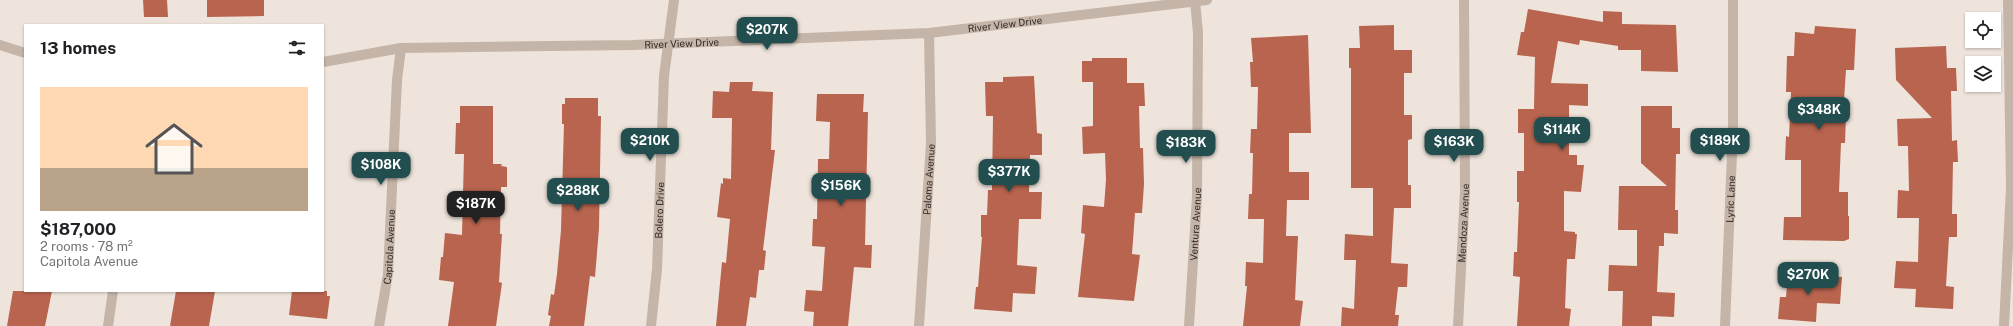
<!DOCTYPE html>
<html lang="en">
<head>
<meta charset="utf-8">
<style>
	body { margin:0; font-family:"Public Sans",sans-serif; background:#f2f2f2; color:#202124; height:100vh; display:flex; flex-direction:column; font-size:15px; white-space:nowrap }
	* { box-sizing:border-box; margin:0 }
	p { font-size:13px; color:#757577 }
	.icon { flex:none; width:22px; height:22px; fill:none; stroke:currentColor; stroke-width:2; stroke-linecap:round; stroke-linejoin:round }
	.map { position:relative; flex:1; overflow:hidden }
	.drawer { position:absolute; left:24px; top:24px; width:300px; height:268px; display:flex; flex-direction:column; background:#fff; border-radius:0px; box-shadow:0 1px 3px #0004 }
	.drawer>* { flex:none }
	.fabs { position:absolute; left:1965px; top:12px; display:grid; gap:8px }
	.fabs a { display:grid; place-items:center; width:36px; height:36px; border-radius:0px; background:#fff; box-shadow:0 1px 3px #0004; font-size:20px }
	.price { position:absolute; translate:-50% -34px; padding:0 9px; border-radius:8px; background:#224e4f; color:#fff; font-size:13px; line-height:26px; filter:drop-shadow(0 1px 2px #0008) }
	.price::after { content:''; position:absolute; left:50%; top:24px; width:12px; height:9px; margin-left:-6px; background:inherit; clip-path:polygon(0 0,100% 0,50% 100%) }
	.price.selected { background:#222; color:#fff }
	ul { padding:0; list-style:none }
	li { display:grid; align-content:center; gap:8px; height:212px; padding:0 16px }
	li+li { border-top:1px solid #e0e0e0 }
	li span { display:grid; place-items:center; height:124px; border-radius:0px; color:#555 }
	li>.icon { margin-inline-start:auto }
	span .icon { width:72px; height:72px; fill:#fffc; stroke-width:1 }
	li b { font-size:17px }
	h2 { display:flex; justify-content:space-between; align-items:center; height:48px; padding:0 16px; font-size:17px }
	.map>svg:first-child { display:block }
	.building { fill:#b8644f }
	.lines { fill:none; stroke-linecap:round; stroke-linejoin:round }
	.minor { stroke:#c5b4a8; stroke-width:10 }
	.labels { text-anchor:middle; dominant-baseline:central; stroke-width:3; stroke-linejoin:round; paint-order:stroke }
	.street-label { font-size:10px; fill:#332b27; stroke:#f7efe7 }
</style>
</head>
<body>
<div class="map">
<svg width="2013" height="326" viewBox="0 0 2013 326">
	<rect width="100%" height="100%" fill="#eee4db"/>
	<g class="building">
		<polygon points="143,0 167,0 168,17 144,17"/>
		<polygon points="207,0 264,0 264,16 207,17"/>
		<polygon points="1528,9 1603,22 1603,11 1622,12 1622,24 1676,25 1678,72 1641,71 1641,50 1618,50 1618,46 1580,40 1579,45 1558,41 1551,83 1588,84 1588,106 1569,105 1569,155 1577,155 1577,165 1584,165 1581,192 1564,191 1564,231 1575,232 1575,234 1577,234 1575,259 1567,259 1565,308 1571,309 1569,326 1517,326 1520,277 1513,276 1514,252 1517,252 1519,202 1517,202 1517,171 1524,171 1524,133 1518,133 1518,109 1534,109 1535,57 1517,55 1521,32 1524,32"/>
		<polygon points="1394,25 1394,50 1412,50 1412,73 1404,73 1404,115 1412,115 1412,139 1408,140 1408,185 1411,185 1411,208 1394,208 1391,263 1408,264 1407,287 1398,287 1395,315 1399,315 1398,326 1341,326 1342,307 1354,309 1356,260 1344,260 1345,234 1373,236 1373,188 1351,188 1351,68 1349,68 1349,48 1360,48 1359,26"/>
		<polygon points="1815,26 1856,29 1854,70 1846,70 1843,115 1846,115 1845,143 1841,143 1839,192 1848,192 1848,216 1849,216 1849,239 1844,241 1783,240 1784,217 1801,217 1801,160 1785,160 1786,136 1789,137 1791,92 1786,92 1787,56 1794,56 1795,32 1814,34"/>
		<polygon points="1308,35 1311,133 1289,133 1289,172 1309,172 1309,200 1287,200 1286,236 1298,236 1295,300 1303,301 1300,326 1243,326 1247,286 1245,286 1246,262 1263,263 1264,219 1248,219 1249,194 1252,194 1253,153 1250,153 1251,129 1257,129 1258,87 1251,87 1250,62 1253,62 1251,38"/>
		<polygon points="1946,46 1947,68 1956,68 1957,91 1951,91 1952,141 1957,140 1958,162 1953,162 1952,214 1957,214 1957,237 1949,237 1946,286 1954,287 1953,309 1915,307 1916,289 1894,288 1896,261 1918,262 1919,218 1897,218 1898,190 1909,191 1908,146 1898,146 1897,119 1932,118 1896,80 1895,48"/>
		<polygon points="1092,58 1127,58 1127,83 1144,83 1145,106 1139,106 1140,148 1143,148 1144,184 1142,213 1135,213 1132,254 1140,255 1134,301 1078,297 1085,234 1081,233 1083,205 1104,207 1106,179 1105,153 1083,154 1082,127 1093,126 1093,82 1082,82 1082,61 1092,61"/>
		<polygon points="1034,76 1037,133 1042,134 1042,155 1030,155 1029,192 1042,192 1041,219 1019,219 1017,265 1037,267 1035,294 1013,293 1012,312 974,309 976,287 978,287 982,237 981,237 981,215 987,215 988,190 992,190 993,116 986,116 985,82 1003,82 1003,77"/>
		<polygon points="730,82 753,82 752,91 773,92 771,150 775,150 763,250 766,251 764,270 759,270 756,298 750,297 746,326 716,326 722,262 726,263 730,219 717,217 721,183 723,184 723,178 731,179 732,118 712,118 713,91 729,92"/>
		<polygon points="817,94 864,94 863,112 868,112 865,245 872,245 871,268 854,267 848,326 813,326 814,312 804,311 806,290 822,291 825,247 812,246 813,219 817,219 818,159 829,159 830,122 816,121"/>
		<polygon points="565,98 598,98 598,116 601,116 599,228 595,277 590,276 584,326 549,326 551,316 548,315 551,294 554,295 557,274 561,230 564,124 562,124 562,104 565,104"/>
		<polygon points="460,106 493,106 493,164 502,164 501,166 507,167 507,187 501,187 500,234 502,234 499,282 502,283 496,326 448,326 454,282 439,280 441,257 443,257 445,233 462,235 464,154 455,154 456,123 460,123"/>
		<polygon points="1641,106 1672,106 1672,128 1680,128 1680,154 1676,154 1675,210 1678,210 1678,234 1664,233 1664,246 1659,246 1657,292 1675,293 1674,317 1652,316 1652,326 1622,326 1623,291 1608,291 1609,265 1637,266 1637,230 1618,230 1619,186 1667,186 1641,163"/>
		<polygon points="1788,273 1842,277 1840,304 1817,303 1816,322 1778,319 1780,297 1786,297"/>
		<polygon points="13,291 52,291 45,326 7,326"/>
		<polygon points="176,291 215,291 209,326 170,326"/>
		<polygon points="292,291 327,291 327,296 330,296 327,319 289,315"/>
	</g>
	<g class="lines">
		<g class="minor">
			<polyline points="0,45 25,53"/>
			<path id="s1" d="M323,62L401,48L633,45L929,33L1207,0"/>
			<polyline points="108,326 113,291"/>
			<path id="s2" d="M379,326L388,274L397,80L401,48"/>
			<path id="s3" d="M651,326L657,269L664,76L674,0"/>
			<path id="s4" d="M919,326L931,143L929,33"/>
			<path id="s5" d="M1189,326L1197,196L1198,33L1195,1"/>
			<path id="s6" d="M1458,326L1465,191L1464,0"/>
			<path id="s7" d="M1725,326L1733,129V0"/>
			<polyline points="2004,326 2011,187 2008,0"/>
		</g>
	</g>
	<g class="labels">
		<g class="street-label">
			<text stroke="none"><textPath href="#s1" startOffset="684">River View Drive</textPath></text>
			<text stroke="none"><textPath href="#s1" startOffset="360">River View Drive</textPath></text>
			<text stroke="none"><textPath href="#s4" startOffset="147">Paloma Avenue</textPath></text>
			<text stroke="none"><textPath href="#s7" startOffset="127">Lyric Lane</textPath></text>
			<text stroke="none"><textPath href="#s3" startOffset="116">Bolero Drive</textPath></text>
			<text stroke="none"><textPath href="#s6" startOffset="103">Mendoza Avenue</textPath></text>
			<text stroke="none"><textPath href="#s5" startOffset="102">Ventura Avenue</textPath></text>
			<text stroke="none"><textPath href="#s2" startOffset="80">Capitola Avenue</textPath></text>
		</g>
	</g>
</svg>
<div class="fabs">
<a><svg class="icon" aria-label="locate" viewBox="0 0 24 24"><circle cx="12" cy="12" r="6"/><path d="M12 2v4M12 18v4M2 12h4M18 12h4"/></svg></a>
<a><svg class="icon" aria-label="layers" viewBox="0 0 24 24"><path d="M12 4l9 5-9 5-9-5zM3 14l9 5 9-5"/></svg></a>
</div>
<b class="price" style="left:767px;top:51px">$207K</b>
<b class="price" style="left:1819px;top:131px">$348K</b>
<b class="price" style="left:1562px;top:151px">$114K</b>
<b class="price" style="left:650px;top:162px">$210K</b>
<b class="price" style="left:1720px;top:162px">$189K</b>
<b class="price" style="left:1454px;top:163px">$163K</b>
<b class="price" style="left:1186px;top:164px">$183K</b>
<b class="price" style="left:381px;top:186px">$108K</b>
<b class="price" style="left:1009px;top:193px">$377K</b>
<b class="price" style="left:841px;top:207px">$156K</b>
<b class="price" style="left:578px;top:212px">$288K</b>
<b class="price selected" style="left:476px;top:225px">$187K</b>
<b class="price" style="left:1808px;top:296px">$270K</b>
<section class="drawer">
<h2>13 homes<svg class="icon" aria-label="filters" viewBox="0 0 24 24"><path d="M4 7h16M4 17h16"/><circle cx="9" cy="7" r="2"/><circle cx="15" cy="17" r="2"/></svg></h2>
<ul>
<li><span style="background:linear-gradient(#ffd9b3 65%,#b9a48a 0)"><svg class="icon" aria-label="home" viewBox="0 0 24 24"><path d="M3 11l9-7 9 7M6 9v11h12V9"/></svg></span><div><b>$187,000</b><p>2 rooms · 78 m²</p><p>Capitola Avenue</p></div></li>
</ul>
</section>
</div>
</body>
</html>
